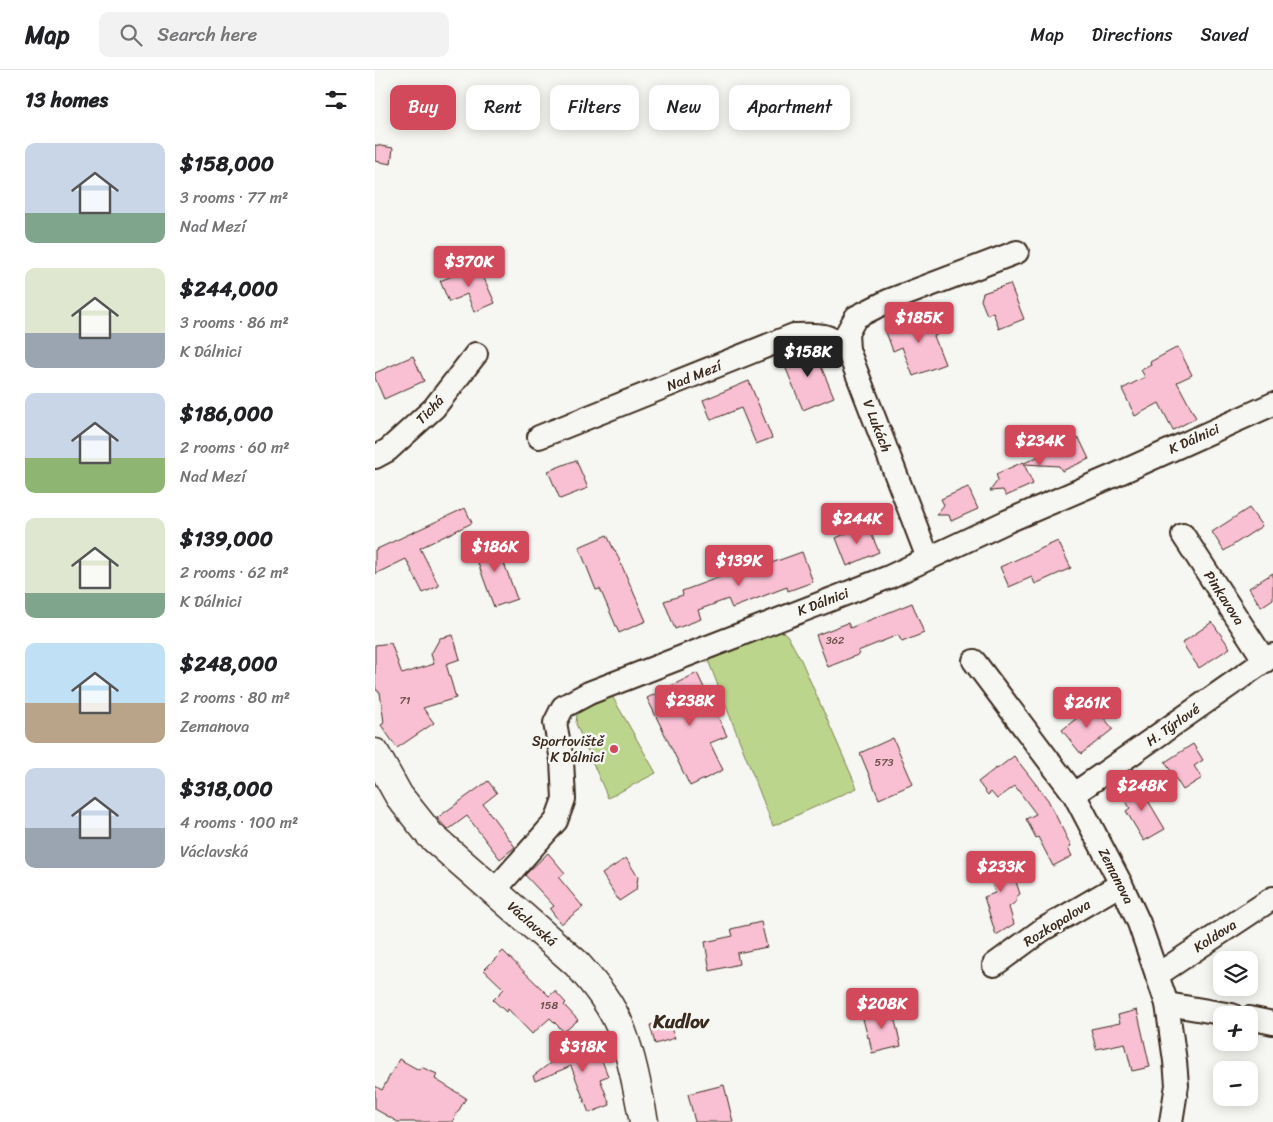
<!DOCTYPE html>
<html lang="en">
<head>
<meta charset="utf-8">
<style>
	body { margin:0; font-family:Sriracha,sans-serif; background:#f2f2f2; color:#202124; height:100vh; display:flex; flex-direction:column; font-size:19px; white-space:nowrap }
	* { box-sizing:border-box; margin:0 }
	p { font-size:16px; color:#757577 }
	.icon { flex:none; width:28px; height:28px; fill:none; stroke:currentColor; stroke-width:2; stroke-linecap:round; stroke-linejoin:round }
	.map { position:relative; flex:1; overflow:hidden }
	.side { display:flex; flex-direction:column; background:#fff; width:375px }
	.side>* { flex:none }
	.hud { position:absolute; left:15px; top:15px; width:475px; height:45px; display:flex; gap:10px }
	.tools { position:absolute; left:838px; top:881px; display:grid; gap:10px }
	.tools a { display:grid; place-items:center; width:45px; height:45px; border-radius:10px; background:#fff; box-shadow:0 2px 12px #0003; font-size:25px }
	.price { position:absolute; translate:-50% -42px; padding:0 11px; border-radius:5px; background:#d1495b; color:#fff; font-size:16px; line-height:32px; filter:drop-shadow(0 1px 2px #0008) }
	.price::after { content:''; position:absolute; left:50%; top:30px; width:15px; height:11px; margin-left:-8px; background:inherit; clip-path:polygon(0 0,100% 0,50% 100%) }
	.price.active { background:#222; color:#fff }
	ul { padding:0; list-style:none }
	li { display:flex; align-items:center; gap:15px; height:125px; padding:0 25px }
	li span { display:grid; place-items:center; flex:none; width:140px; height:100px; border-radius:10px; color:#555 }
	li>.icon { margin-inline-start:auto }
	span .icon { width:60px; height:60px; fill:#fffc; stroke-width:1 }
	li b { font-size:21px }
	h2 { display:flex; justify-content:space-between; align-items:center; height:60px; padding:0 25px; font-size:21px }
	.pill { padding:0 18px; border-radius:10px; background:#fff; box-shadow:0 2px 12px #0003; font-size:18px; line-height:45px }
	.pill.active { background:#d1495b; color:#fff }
	header { display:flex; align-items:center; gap:30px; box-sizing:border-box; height:70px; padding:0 25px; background:#fff; border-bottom:1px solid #e0e0e0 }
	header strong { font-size:24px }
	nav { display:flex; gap:28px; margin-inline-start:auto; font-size:18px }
	.search { width:350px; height:45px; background:#f2f2f2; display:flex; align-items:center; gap:12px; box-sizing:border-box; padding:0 18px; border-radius:10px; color:#757577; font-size:19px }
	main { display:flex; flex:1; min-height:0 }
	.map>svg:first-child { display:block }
	.green { fill:#bcd58c; stroke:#7c8055 }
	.building { fill:#f9c0d3; stroke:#3b2a1e }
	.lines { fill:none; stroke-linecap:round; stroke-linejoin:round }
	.minor-casing { stroke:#3b2a1e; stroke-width:26 }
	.tertiary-casing { stroke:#3b2a1e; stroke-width:31 }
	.minor { stroke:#f6f6f2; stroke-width:22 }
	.tertiary { stroke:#f6f6f2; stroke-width:28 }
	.poi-dot { fill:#d1495b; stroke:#f6f6f2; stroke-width:2 }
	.labels { text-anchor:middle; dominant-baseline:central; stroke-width:5; stroke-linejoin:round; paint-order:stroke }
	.number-label { font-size:11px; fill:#6a504b }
	.street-label { font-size:14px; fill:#3b2a1e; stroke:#f6f6f2 }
	.poi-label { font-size:14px; fill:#3b2a1e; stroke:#f6f6f2; text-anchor:end }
	.district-label { font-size:19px; font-weight:bold; fill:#3b2a1e; stroke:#f6f6f2 }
</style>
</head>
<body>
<header>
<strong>Map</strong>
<div class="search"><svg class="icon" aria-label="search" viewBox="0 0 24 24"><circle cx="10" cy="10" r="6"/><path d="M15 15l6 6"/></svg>Search here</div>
<nav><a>Map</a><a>Directions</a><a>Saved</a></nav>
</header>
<main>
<section class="side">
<h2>13 homes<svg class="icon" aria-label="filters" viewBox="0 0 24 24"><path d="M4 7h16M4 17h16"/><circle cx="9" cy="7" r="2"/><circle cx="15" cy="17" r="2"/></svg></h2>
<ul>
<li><span style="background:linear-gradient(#c9d6e8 70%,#7fa58c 0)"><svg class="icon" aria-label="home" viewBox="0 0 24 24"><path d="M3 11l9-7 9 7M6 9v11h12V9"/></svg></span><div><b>$158,000</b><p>3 rooms · 77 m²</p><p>Nad Mezí</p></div></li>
<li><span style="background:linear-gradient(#dfe7d0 65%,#9aa5b1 0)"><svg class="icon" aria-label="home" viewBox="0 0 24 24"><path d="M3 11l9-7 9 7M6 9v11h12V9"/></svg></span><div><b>$244,000</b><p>3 rooms · 86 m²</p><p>K Dálnici</p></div></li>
<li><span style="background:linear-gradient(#c9d6e8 65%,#8fb573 0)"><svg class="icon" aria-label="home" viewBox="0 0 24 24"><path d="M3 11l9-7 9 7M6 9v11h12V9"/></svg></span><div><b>$186,000</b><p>2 rooms · 60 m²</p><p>Nad Mezí</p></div></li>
<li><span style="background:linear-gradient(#dfe7d0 75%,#7fa58c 0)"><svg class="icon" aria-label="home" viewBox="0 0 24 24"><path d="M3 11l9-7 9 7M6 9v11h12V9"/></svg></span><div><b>$139,000</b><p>2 rooms · 62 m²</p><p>K Dálnici</p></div></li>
<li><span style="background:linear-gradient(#bfe0f5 60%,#b9a48a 0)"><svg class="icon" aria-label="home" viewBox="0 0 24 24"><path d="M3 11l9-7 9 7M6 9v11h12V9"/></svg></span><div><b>$248,000</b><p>2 rooms · 80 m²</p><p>Zemanova</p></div></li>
<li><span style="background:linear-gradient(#c9d6e8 60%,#9aa5b1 0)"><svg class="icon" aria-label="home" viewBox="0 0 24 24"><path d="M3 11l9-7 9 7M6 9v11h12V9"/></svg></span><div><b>$318,000</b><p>4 rooms · 100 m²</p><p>Václavská</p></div></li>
</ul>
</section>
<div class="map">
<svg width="898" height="1052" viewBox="0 0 898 1052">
	<rect width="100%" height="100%" fill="#f6f6f2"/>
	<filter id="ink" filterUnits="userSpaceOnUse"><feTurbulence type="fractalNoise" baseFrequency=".02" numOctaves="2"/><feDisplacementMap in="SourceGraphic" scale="10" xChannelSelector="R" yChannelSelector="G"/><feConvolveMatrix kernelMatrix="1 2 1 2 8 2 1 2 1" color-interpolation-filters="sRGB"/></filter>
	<g filter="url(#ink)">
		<g class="green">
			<polygon points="403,558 412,565 426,590 482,718 398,756 331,585"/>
			<polygon points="237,626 281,703 233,728 201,654 202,643"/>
		</g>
		<g class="building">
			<polygon points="0,75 18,78 16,94 0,91"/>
			<polygon points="103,195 120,233 99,242 92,224 74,232 65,211"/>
			<polygon points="635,214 649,249 624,259 618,242 612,245 606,230 608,223"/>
			<polygon points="561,243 568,262 559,266 570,294 538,306 527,277 518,281 511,262"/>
			<polygon points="803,277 817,305 802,312 821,348 798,360 784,333 760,346 747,319 770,307 766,300 776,295 775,292"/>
			<polygon points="435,278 438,278 459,327 428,340 407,289"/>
			<polygon points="38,286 49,311 9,329 0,308 0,303"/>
			<polygon points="374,311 397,368 381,374 366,338 336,350 328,330"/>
			<polygon points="704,368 714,389 687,401 684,396 649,394 658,414 631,426 628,420 615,421 623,410 621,404 648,392 649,393"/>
			<polygon points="201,390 213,418 185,429 173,401"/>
			<polygon points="593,417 603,439 576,451 574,445 561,445 569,435 566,429"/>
			<polygon points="90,438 97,453 45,478 64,516 48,523 31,489 0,504 0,480"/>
			<polygon points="874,438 887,456 849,481 837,462"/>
			<polygon points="492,454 504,482 472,496 461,468"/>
			<polygon points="232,465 239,480 240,480 271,551 244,563 225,519 221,520 204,477"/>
			<polygon points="120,468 142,529 119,537 97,477"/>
			<polygon points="683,471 696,498 660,514 657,507 634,517 625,497"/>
			<polygon points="427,482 438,512 413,521 412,517 357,538 353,529 323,540 326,549 300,559 289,531 308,525 307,521 345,507 343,501 374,490 377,500"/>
			<polygon points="898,503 898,529 886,537 874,518"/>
			<polygon points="537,533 549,563 527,572 523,565 483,581 485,584 453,597 441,565 473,553 475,558"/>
			<polygon points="837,552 855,578 824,598 807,573"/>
			<polygon points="78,565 85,589 71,594 81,628 48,638 59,653 22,678 6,655 9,653 5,622 1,620 0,613 0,575 16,573 27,604 59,594 56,584 65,568"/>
			<polygon points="322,603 352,666 335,673 348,700 315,716 272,628"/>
			<polygon points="718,635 738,659 706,684 687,660"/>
			<polygon points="518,668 538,714 504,729 485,683"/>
			<polygon points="818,674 828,690 819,696 827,708 808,720 790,692"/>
			<polygon points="639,686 673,730 696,776 693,778 697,786 678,796 663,767 661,768 651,749 661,744 640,716 622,729 616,722 613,725 603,712 621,698 622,699"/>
			<polygon points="113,711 122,723 108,734 140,777 125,789 92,746 73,760 62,748"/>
			<polygon points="762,712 790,759 769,771 751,741 755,738 745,722"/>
			<polygon points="173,783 190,803 184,808 208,837 186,854 175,839 179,836 150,805"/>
			<polygon points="632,784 645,824 640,828 642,831 634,837 639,854 621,865 609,827 620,823 610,792"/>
			<polygon points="251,788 263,807 261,820 244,831 227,804"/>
			<polygon points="386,852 392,877 362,883 364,894 335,901 330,872 358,866 356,859"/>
			<polygon points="128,881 174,926 180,921 191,933 189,935 203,950 189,962 175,948 157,964 133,939 131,942 118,930 129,919 109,900"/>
			<polygon points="517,938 526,976 497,983 494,967 493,968 487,945"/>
			<polygon points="762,940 775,997 757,1001 750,973 721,979 716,959 745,953 743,945"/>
			<polygon points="290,952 291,955 294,954 300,968 280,974 275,955"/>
			<polygon points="219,970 233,1006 225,1009 235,1035 214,1043 196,996 160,1011 158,1006 190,982"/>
			<polygon points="24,989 44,1000 46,997 62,1004 60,1009 91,1028 77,1052 23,1052 0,1039 0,1016 7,1020"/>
			<polygon points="349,1015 358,1052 320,1052 313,1024"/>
		</g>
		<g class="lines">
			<defs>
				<g id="minor">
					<path d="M164,367L419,265C444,264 453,263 473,280"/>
					<polyline points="0,387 13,380 59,338 101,284"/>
					<polyline points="808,465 890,591"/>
					<polyline points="553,488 473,280 472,263 481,247 513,231 642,182"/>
					<polyline points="599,591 699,724 746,814 764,853 792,934 800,991 802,1015 796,1052"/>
					<polyline points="699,724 898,585"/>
					<polyline points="119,821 181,751 189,729 187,690 180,653 188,637 214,623 514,507 633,451 738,406 898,334"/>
					<polyline points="619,895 667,860 746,814"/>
					<polyline points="782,905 898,828"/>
					<polyline points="792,934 857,945"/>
					<polyline points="874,948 898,953"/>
				</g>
				<path id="tertiary" d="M0,683L24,726L55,765L201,893C219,913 238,936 247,962C258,991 263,1022 269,1052"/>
			</defs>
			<use href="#minor" class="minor-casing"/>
			<use href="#tertiary" class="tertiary-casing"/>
			<use href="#minor" class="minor"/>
			<use href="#tertiary" class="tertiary"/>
		</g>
	</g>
	<circle class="poi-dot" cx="239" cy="679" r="5"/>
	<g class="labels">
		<g class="number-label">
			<text x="460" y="570">362</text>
			<text x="30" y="630">71</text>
			<text x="509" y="692">573</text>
			<text x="174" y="935">158</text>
		</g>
		<g class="street-label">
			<text transform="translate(319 306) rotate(-22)">Nad Mezí</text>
			<text transform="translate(55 340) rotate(-46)">Tichá</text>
			<text transform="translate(502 356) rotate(69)">V Lukách</text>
			<text transform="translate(819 369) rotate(-24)">K Dálnici</text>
			<text transform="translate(849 528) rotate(57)">Pinkavova</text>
			<text transform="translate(448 532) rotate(-21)">K Dálnici</text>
			<text transform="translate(798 655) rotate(-35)">H. Týrlové</text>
			<text transform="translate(741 806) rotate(63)">Zemanova</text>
			<text transform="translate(682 853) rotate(-32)">Rozkopalova</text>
			<text transform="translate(157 854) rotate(41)">Václavská</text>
			<text transform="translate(840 866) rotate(-33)">Koldova</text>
		</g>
		<g class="poi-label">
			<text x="229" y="671">Sportoviště<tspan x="229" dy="16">K Dálnici</tspan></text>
		</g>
		<g class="district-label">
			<text x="306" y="951">Kudlov</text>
		</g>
	</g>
</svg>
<div class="tools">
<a><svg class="icon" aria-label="layers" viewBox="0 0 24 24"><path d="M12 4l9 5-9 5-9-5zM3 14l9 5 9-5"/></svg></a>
<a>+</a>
<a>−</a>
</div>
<b class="price" style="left:94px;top:218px">$370K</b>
<b class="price" style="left:544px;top:274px">$185K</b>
<b class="price active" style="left:433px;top:308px">$158K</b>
<b class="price" style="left:665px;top:397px">$234K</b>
<b class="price" style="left:482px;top:475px">$244K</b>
<b class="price" style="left:120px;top:503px">$186K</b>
<b class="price" style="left:364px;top:517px">$139K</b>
<b class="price" style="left:315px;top:657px">$238K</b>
<b class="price" style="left:712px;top:659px">$261K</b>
<b class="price" style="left:767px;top:742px">$248K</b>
<b class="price" style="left:626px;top:823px">$233K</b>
<b class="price" style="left:507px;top:960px">$208K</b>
<b class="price" style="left:208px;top:1003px">$318K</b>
<div class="hud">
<a class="pill active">Buy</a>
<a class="pill">Rent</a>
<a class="pill">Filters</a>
<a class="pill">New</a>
<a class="pill">Apartment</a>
</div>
</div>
</main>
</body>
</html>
